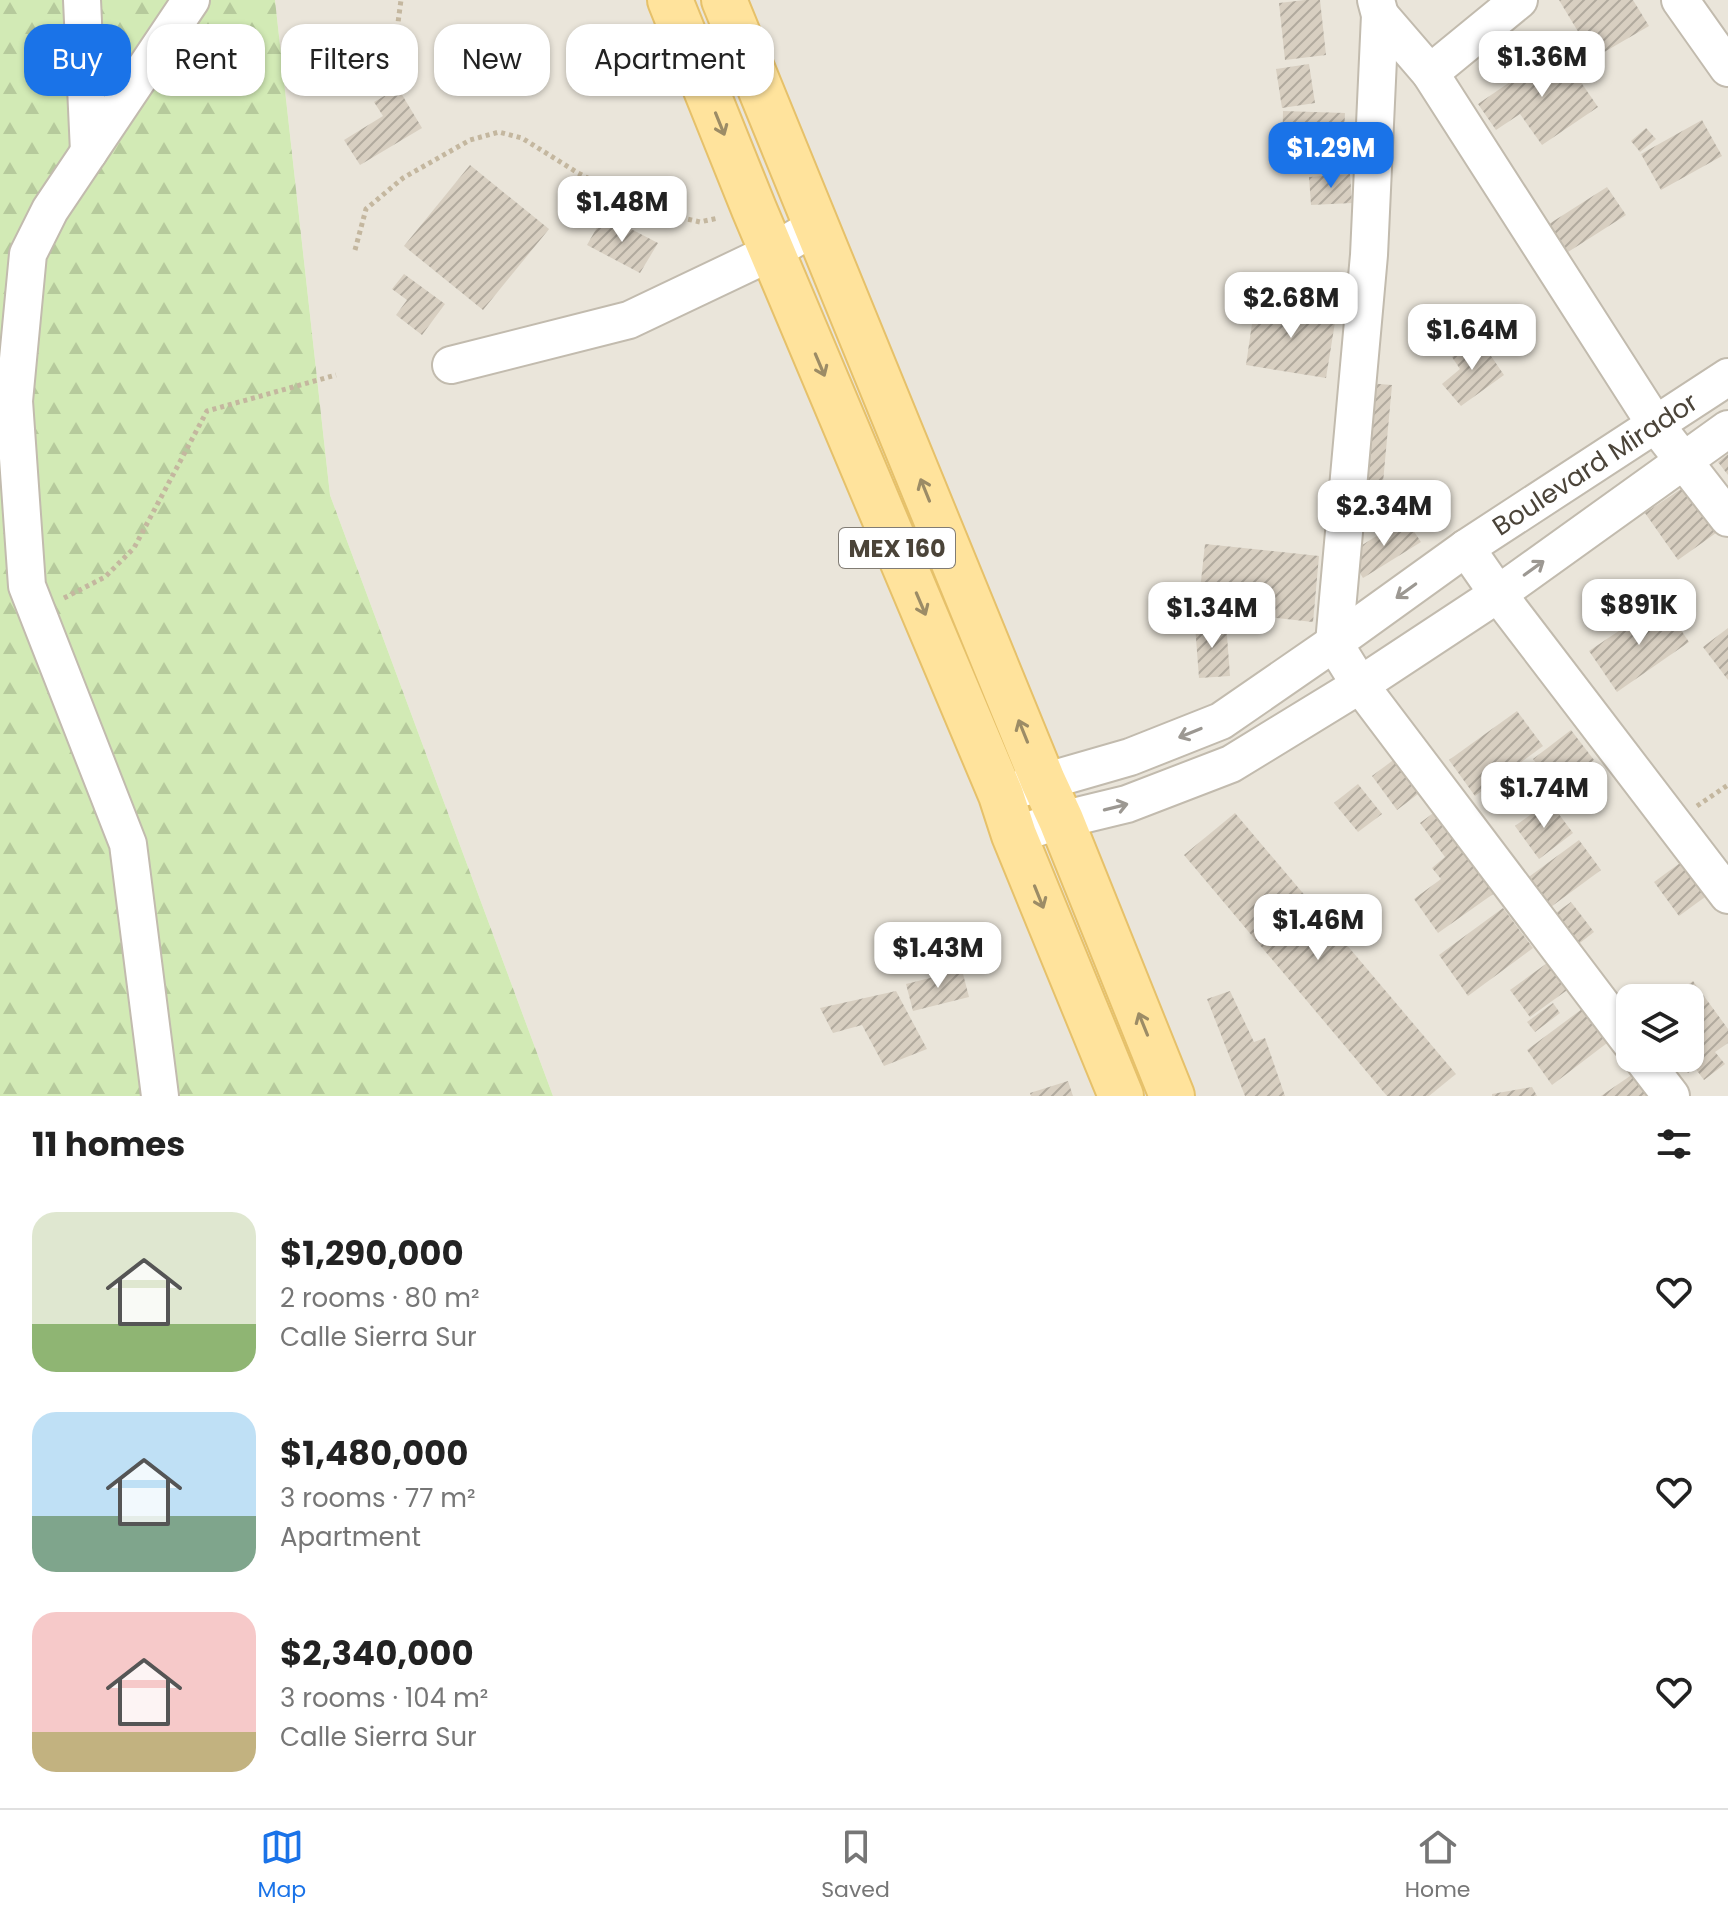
<!DOCTYPE html>
<html lang="en">
<head>
<meta charset="utf-8">
<style>
	body { margin:0; font-family:Poppins,sans-serif; background:#f6f6f6; color:#222; height:100vh; display:flex; flex-direction:column; font-size:30px; white-space:nowrap }
	* { box-sizing:border-box; margin:0 }
	p { font-size:26px; color:#767676 }
	.icon { flex:none; width:44px; height:44px; fill:none; stroke:currentColor; stroke-width:2; stroke-linecap:round; stroke-linejoin:round }
	.map { position:relative; height:1096px; overflow:hidden }
	.details { display:flex; flex-direction:column; background:#fff; flex:1 }
	.details>* { flex:none }
	.hud { position:absolute; left:24px; top:24px; width:800px; height:72px; display:flex; gap:16px }
	.tools { position:absolute; left:1616px; top:984px; display:grid; gap:16px }
	.tools a { display:grid; place-items:center; width:88px; height:88px; border-radius:16px; background:#fff; box-shadow:0 2px 6px #0004; font-size:40px }
	.price { position:absolute; translate:-50% -68px; padding:0 18px; border-radius:16px; background:#fff; color:#222; font-size:26px; line-height:52px; filter:drop-shadow(0 2px 4px #0008) }
	.price::after { content:''; position:absolute; left:50%; top:48px; width:24px; height:18px; margin-left:-12px; background:inherit; clip-path:polygon(0 0,100% 0,50% 100%) }
	.price.on { background:#1a73e8; color:#fff }
	ul { padding:0; list-style:none }
	li { display:flex; align-items:center; gap:24px; height:200px; padding:0 32px }
	li span { display:grid; place-items:center; flex:none; width:224px; height:160px; border-radius:24px; color:#555 }
	li>.icon { margin-inline-start:auto }
	span .icon { width:96px; height:96px; fill:#fffc; stroke-width:1 }
	li b { font-size:34px }
	h2 { display:flex; justify-content:space-between; align-items:center; height:96px; padding:0 32px; font-size:34px }
	.chip { padding:0 28px; border-radius:24px; background:#fff; box-shadow:0 2px 6px #0004; font-size:28px; line-height:72px }
	.chip.on { background:#1a73e8; color:#fff }
	.menu { display:flex; justify-content:space-around; align-items:center; height:112px; border-top:2px solid #e0e0e0; background:#fff; font-size:22px; color:#767676 }
	.menu a { display:grid; justify-items:center; gap:4px }
	.menu .on { color:#1a73e8 }
	.map>svg:first-child { display:block }
	.residential { fill:#eae5da; fill-rule:evenodd }
	.forest { fill:url(#forest-firs) }
	.building { fill:url(#building-hatch) }
	.lines { fill:none; stroke-linecap:round; stroke-linejoin:round }
	.minor-casing { stroke:#c2bbae; stroke-width:40 }
	.major-casing { stroke:#e6c16a; stroke-width:48 }
	.path { stroke:#c4b79f; stroke-width:5; stroke-dasharray:4 4; stroke-linecap:butt }
	.minor { stroke:#fff; stroke-width:36 }
	.major { stroke:#ffe39c; stroke-width:44 }
	.oneway { stroke:#9c8c66 }
	.oneway2 { stroke:#9c9892 }
	.labels { text-anchor:middle; dominant-baseline:central; stroke-width:6; stroke-linejoin:round; paint-order:stroke }
	.shield { fill:#fff; stroke:#817c74; stroke-width:2 }
	.shield-label { font-size:24px; font-weight:bold; fill:#4b4439 }
	.street-label { font-size:26px; fill:#4b4439; stroke:#fff }
</style>
</head>
<body>
<div class="map">
<svg width="1728" height="1096" viewBox="0 0 1728 1096">
	<defs>
		<pattern id="forest-firs" width="22" height="20" patternUnits="userSpaceOnUse" patternTransform="scale(2)"><rect width="22" height="20" fill="#d2eab5"/><path d="M5 1l3.5 6h-7zM16 11l3.5 6h-7z" fill="#b6ca9c"/></pattern>
		<pattern id="building-hatch" width="6" height="6" patternUnits="userSpaceOnUse" patternTransform="scale(2)"><rect width="6" height="6" fill="#d8cfc1"/><path d="M-1 1l2-2M0 6l6-6M5 7l2-2" fill="none" stroke="#b1aa9e"/></pattern>
	</defs>
	<rect width="100%" height="100%" fill="#f6f3ec"/>
	<path class="residential" d="M275,0H1728V1096H553L330,495ZM1630,998H1690V1058H1630Z"/>
	<polygon class="forest" points="0,0 275,0 330,495 553,1096 0,1096"/>
	<g class="building">
		<polygon points="1305,0 1320,0 1326,55 1285,60 1279,3"/>
		<polygon points="1559,0 1633,0 1649,26 1594,58"/>
		<polygon points="1558,49 1598,107 1542,145 1520,114 1496,130 1478,104"/>
		<polygon points="1309,64 1315,103 1282,108 1276,69"/>
		<polygon points="398,88 422,128 360,165 344,140 383,116 374,102"/>
		<polygon points="1283,111 1345,113 1344,133 1322,132 1322,160 1282,159"/>
		<polygon points="1702,120 1722,156 1661,190 1641,154"/>
		<polygon points="1646,128 1656,139 1640,152 1631,141"/>
		<polygon points="470,165 549,229 483,310 404,246"/>
		<polygon points="1350,174 1352,203 1311,205 1309,177"/>
		<polygon points="1607,187 1626,215 1568,252 1549,224"/>
		<polygon points="604,215 658,243 640,273 587,245"/>
		<polygon points="404,274 445,304 422,335 396,315 407,300 392,289"/>
		<polygon points="1258,274 1322,285 1319,303 1255,292"/>
		<polygon points="1255,303 1336,316 1326,378 1246,365"/>
		<polygon points="1478,337 1504,375 1461,406 1442,384 1460,369 1452,357"/>
		<polygon points="1367,383 1392,385 1382,493 1357,490"/>
		<polygon points="1728,454 1728,475 1718,462"/>
		<polygon points="1684,487 1716,533 1678,560 1645,513"/>
		<polygon points="1405,518 1421,542 1363,578 1348,554"/>
		<polygon points="1205,544 1319,556 1313,622 1198,609"/>
		<polygon points="1662,602 1689,642 1617,692 1589,651"/>
		<polygon points="1226,623 1230,676 1199,678 1195,625"/>
		<polygon points="1728,628 1728,680 1703,647"/>
		<polygon points="1517,711 1543,746 1475,796 1449,760"/>
		<polygon points="1571,730 1594,760 1556,788 1533,759"/>
		<polygon points="1400,755 1426,788 1397,810 1372,776"/>
		<polygon points="1358,784 1382,814 1358,832 1334,803"/>
		<polygon points="1549,801 1573,833 1539,859 1515,826"/>
		<polygon points="1444,805 1503,887 1438,933 1414,899 1441,879 1432,868 1445,857 1420,823"/>
		<polygon points="1235,813 1456,1074 1429,1096 1387,1096 1184,855"/>
		<polygon points="1579,840 1601,870 1548,909 1526,879"/>
		<polygon points="1691,855 1716,889 1679,916 1654,882"/>
		<polygon points="1571,902 1594,932 1576,946 1553,915"/>
		<polygon points="1503,908 1533,948 1468,996 1439,955"/>
		<polygon points="1550,961 1570,988 1530,1017 1510,990"/>
		<polygon points="962,970 969,997 913,1011 906,984"/>
		<polygon points="1693,981 1728,1029 1728,1043 1715,1052 1725,1064 1704,1080 1695,1068 1688,1073 1677,1058 1690,1058 1690,998 1670,998"/>
		<polygon points="896,991 927,1049 884,1066 862,1025 833,1033 820,1008"/>
		<polygon points="1230,991 1254,1042 1265,1038 1285,1096 1245,1096 1207,999"/>
		<polygon points="1553,1003 1560,1013 1535,1032 1527,1022"/>
		<polygon points="1586,1006 1611,1040 1552,1085 1527,1050"/>
		<polygon points="1633,1074 1648,1096 1601,1096"/>
		<polygon points="1068,1081 1073,1096 1031,1096 1030,1093"/>
		<polygon points="1532,1087 1537,1096 1492,1096 1492,1094"/>
	</g>
	<g class="lines">
		<defs>
			<g id="minor">
				<polyline points="82,0 89,152"/>
				<polyline points="1376,0 1380,15 1369,255 1334,643 1360,685 1630,1042"/>
				<polyline points="1680,0 1728,68"/>
				<polyline points="1380,15 1430,73 1655,424 1728,518"/>
				<polyline points="1430,73 1519,0"/>
				<polyline points="451,365 629,320 772,252 818,225"/>
				<polyline points="1466,548 1498,594 1728,895"/>
				<polyline points="1019,789 1130,757 1221,721 1334,643 1466,548 1728,377"/>
				<polyline points="1014,835 1061,820 1127,804 1231,764 1360,685 1498,594 1728,429"/>
				<polyline points="1642,1058 1671,1096"/>
				<polyline points="160,1096 128,844 27,586 14,401 28,254 50,210 191,0"/>
			</g>
			<g id="major">
				<polyline points="670,0 754,209 1001,795 1014,835 1121,1096"/>
				<polyline points="724,0 1043,781 1061,820 1172,1096"/>
			</g>
		</defs>
		<use href="#minor" class="minor-casing"/>
		<use href="#major" class="major-casing"/>
		<g class="path">
			<polyline points="394,53 401,0"/>
			<polyline points="355,250 366,209 403,178 470,140 499,132 522,138 578,173 648,210 700,222 718,218"/>
			<polyline points="64,598 105,577 134,548 207,411 336,375"/>
			<polyline points="1697,806 1728,785"/>
		</g>
		<use href="#minor" class="minor"/>
		<use href="#major" class="major"/>
	</g>
	<defs><path id="oneway-shaft" d="M-6 0H5M1.5-3L5.5 0L1.5 3" fill="none" stroke-width="1.6" stroke-linecap="round" stroke-linejoin="round" transform="scale(2)"/></defs>
	<g class="oneway">
		<use href="#oneway-shaft" transform="translate(720 124) rotate(68)"/>
		<use href="#oneway-shaft" transform="translate(820 365) rotate(67)"/>
		<use href="#oneway-shaft" transform="translate(925 490) rotate(-112)"/>
		<use href="#oneway-shaft" transform="translate(921 604) rotate(67)"/>
		<use href="#oneway-shaft" transform="translate(1023 731) rotate(-112)"/>
		<use href="#oneway-shaft" transform="translate(1039 897) rotate(68)"/>
		<use href="#oneway-shaft" transform="translate(1143 1024) rotate(-112)"/>
	</g>
	<g class="oneway2">
		<use href="#oneway-shaft" transform="translate(1534 568) rotate(-36)"/>
		<use href="#oneway-shaft" transform="translate(1406 591) rotate(144)"/>
		<use href="#oneway-shaft" transform="translate(1190 733) rotate(158)"/>
		<use href="#oneway-shaft" transform="translate(1116 807) rotate(-14)"/>
	</g>
	<g class="labels">
		<rect class="shield" x="839" y="528" width="116" height="40" rx="6"/>
		<g class="shield-label">
			<text x="897" y="548">MEX 160</text>
		</g>
		<g class="street-label">
			<text transform="translate(1595 464) rotate(-33)">Boulevard Mirador</text>
		</g>
	</g>
</svg>
<div class="tools">
<a><svg class="icon" aria-label="layers" viewBox="0 0 24 24"><path d="M12 4l9 5-9 5-9-5zM3 14l9 5 9-5"/></svg></a>
</div>
<b class="price" style="left:1542px;top:99px">$1.36M</b>
<b class="price on" style="left:1331px;top:190px">$1.29M</b>
<b class="price" style="left:622px;top:244px">$1.48M</b>
<b class="price" style="left:1291px;top:340px">$2.68M</b>
<b class="price" style="left:1472px;top:372px">$1.64M</b>
<b class="price" style="left:1384px;top:548px">$2.34M</b>
<b class="price" style="left:1639px;top:647px">$891K</b>
<b class="price" style="left:1212px;top:650px">$1.34M</b>
<b class="price" style="left:1544px;top:830px">$1.74M</b>
<b class="price" style="left:1318px;top:962px">$1.46M</b>
<b class="price" style="left:938px;top:990px">$1.43M</b>
<div class="hud">
<a class="chip on">Buy</a>
<a class="chip">Rent</a>
<a class="chip">Filters</a>
<a class="chip">New</a>
<a class="chip">Apartment</a>
</div>
</div>
<section class="details">
<h2>11 homes<svg class="icon" aria-label="filters" viewBox="0 0 24 24"><path d="M4 7h16M4 17h16"/><circle cx="9" cy="7" r="2"/><circle cx="15" cy="17" r="2"/></svg></h2>
<ul>
<li><span style="background:linear-gradient(#dfe7d0 70%,#8fb573 0)"><svg class="icon" aria-label="home" viewBox="0 0 24 24"><path d="M3 11l9-7 9 7M6 9v11h12V9"/></svg></span><div><b>$1,290,000</b><p>2 rooms · 80 m²</p><p>Calle Sierra Sur</p></div><svg class="icon" aria-label="heart" viewBox="0 0 24 24"><path d="M12 20l-8-8c-3-5 5-10 8-4 3-6 11-1 8 4z"/></svg></li>
<li><span style="background:linear-gradient(#bfe0f5 65%,#7fa58c 0)"><svg class="icon" aria-label="home" viewBox="0 0 24 24"><path d="M3 11l9-7 9 7M6 9v11h12V9"/></svg></span><div><b>$1,480,000</b><p>3 rooms · 77 m²</p><p>Apartment</p></div><svg class="icon" aria-label="heart" viewBox="0 0 24 24"><path d="M12 20l-8-8c-3-5 5-10 8-4 3-6 11-1 8 4z"/></svg></li>
<li><span style="background:linear-gradient(#f6c9c9 75%,#c2b280 0)"><svg class="icon" aria-label="home" viewBox="0 0 24 24"><path d="M3 11l9-7 9 7M6 9v11h12V9"/></svg></span><div><b>$2,340,000</b><p>3 rooms · 104 m²</p><p>Calle Sierra Sur</p></div><svg class="icon" aria-label="heart" viewBox="0 0 24 24"><path d="M12 20l-8-8c-3-5 5-10 8-4 3-6 11-1 8 4z"/></svg></li>
</ul>
</section>
<nav class="menu">
<a class="on"><svg class="icon" aria-label="map" viewBox="0 0 24 24"><path d="M3 6l6-2 6 2 6-2v14l-6 2-6-2-6 2zM9 4v14M15 6v14"/></svg>Map</a>
<a><svg class="icon" aria-label="saved" viewBox="0 0 24 24"><path d="M7 4h10v16l-5-4-5 4z"/></svg>Saved</a>
<a><svg class="icon" aria-label="home" viewBox="0 0 24 24"><path d="M3 11l9-7 9 7M6 9v11h12V9"/></svg>Home</a>
</nav>
</body>
</html>
